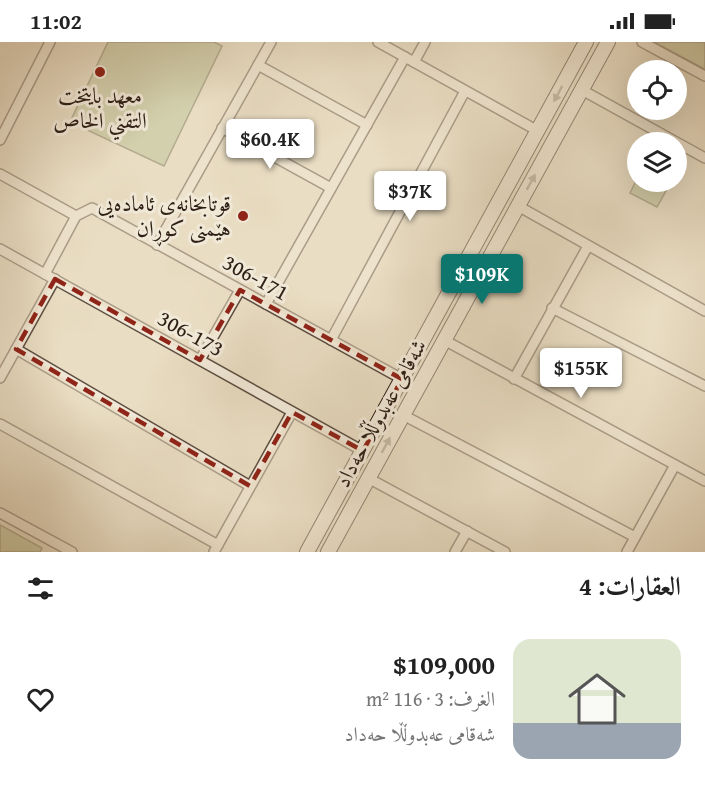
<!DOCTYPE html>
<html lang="ar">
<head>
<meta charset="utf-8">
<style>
	body { margin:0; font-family:"Gentium Book Plus",Amiri,serif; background:#f2f2f2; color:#222; direction:rtl; height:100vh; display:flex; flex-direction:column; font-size:22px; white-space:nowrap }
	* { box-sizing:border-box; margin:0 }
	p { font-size:20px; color:#767676 }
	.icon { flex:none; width:33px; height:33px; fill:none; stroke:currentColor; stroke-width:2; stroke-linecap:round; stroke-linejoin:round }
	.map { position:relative; height:510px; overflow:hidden; direction:ltr }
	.sheet { display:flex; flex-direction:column; background:#fff; flex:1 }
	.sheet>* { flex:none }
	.controls { position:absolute; left:627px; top:18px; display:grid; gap:12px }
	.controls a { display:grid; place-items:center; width:60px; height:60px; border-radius:50%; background:#fff; box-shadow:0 6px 24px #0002; font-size:30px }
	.price { position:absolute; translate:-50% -51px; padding:0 14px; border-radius:6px; background:#fff; color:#222; font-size:20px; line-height:39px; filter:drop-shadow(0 2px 3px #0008) }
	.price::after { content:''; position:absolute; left:50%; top:36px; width:18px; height:14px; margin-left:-9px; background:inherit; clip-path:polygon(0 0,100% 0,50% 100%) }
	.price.on { background:#0f766e; color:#fff }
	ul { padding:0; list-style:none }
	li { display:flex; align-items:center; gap:18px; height:150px; padding:0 24px }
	li span { display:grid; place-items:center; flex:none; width:168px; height:120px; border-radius:18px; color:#555 }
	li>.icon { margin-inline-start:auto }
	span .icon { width:72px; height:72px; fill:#fffc; stroke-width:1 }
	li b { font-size:26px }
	h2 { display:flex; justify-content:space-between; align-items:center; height:72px; padding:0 24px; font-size:26px }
	.status { display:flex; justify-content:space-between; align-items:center; height:42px; padding:0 30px; background:#fff; direction:ltr }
	.status svg { height:16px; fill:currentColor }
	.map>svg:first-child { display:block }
	.green { fill:#b8c093; stroke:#737054; stroke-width:1.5 }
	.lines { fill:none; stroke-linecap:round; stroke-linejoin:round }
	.street-casing { stroke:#5d4e41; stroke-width:12 }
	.secondary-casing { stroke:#2e1f16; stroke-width:16 }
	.street { stroke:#f1e9d8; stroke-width:9 }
	.secondary { stroke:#f1e9d8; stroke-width:14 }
	.oneway { fill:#998e81 }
	.marked { fill:none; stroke:#8f2418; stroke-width:4.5; stroke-dasharray:12 8; stroke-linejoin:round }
	.poi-dot { fill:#8f2418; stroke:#f1e9d8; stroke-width:2 }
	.labels { text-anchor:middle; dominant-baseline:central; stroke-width:6; stroke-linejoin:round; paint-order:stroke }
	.poi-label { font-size:22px; fill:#2e1f16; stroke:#f1e9d8 }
	.street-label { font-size:22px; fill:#2e1f16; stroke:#f1e9d8 }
</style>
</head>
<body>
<div class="status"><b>11:02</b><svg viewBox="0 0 49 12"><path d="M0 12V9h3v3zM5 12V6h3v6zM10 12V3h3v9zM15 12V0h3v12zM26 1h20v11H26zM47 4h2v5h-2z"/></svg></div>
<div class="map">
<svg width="705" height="510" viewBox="0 0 705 510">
	<rect width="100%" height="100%" fill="#e9ddc3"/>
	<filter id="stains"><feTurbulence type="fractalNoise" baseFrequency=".00333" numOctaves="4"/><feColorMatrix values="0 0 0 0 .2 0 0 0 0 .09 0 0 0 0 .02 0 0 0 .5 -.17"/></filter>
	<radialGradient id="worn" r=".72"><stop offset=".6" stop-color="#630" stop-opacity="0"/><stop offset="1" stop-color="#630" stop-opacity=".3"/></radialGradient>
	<g class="green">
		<polygon points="108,0 214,0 222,4 164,124 70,80"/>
		<polygon points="654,0 705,0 705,27"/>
		<polygon points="637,137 638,140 671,140 657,165 630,151"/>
		<polygon points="0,483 42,506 40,510 0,510"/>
	</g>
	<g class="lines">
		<defs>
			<g id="street">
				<polyline points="378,0 538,89"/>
				<polyline points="642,0 705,34"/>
				<polyline points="414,20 425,0"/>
				<polyline points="258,23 367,83"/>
				<polyline points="582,48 705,116"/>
				<polyline points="222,86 331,146"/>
				<polyline points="0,98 50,0"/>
				<polyline points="0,132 76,174"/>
				<polyline points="518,164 705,269"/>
				<polyline points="157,203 271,0"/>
				<polyline points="0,207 363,409"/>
				<polyline points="45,232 76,174 92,166 402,337"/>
				<polyline points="266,262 405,15"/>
				<polyline points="552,266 705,344"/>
				<polyline points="331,298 465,49"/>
				<polyline points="444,298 705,439"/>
				<polyline points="16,307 250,444"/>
				<polyline points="200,318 240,248"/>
				<polyline points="0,336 55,237"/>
				<polyline points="514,337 588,204"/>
				<polyline points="403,373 635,495"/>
				<polyline points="0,382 218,503"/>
				<polyline points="368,436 505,510"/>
				<polyline points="0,471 72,510"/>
				<polyline points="214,510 292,370"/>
				<polyline points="455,510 467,489"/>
				<polyline points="627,510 675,423"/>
			</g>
			<g id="secondary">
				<polyline points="307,510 586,0"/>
				<polyline points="328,510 608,0"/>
			</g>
		</defs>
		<use href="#street" class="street-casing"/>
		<use href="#secondary" class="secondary-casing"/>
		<use href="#street" class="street"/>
		<use href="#secondary" class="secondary"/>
	</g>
	<defs><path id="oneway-solid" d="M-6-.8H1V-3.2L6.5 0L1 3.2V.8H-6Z" transform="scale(1.5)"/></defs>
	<g class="oneway">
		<use href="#oneway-solid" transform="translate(558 52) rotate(118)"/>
		<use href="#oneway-solid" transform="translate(531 140) rotate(-61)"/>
		<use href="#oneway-solid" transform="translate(386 403) rotate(-61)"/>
	</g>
	<path d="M0 0H705V510H0ZM55,237L200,318L240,248L402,337L363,409L292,370L250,444L16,307Z" fill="#e9ddc3" fill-opacity=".55" fill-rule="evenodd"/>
	<path class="marked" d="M55,237L200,318L240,248L402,337L363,409L292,370L250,444L16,307Z"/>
	<g class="poi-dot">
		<circle cx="100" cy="30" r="6"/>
		<circle cx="243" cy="174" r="6"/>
	</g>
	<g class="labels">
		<g class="poi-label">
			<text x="100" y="53">معهد بايتخت<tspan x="100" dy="25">التقني الخاص</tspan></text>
			<text x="231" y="161" text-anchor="end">قوتابخانەی ئامادەیی<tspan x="231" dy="25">هێمنی کوڕان</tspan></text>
		</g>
		<g class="street-label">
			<text transform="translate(256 235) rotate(29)">306-171</text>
			<text transform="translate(191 291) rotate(29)">306-173</text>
			<text transform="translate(380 371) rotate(-61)">شەقامی عەبدوڵڵا حەداد</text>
		</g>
	</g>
	<rect width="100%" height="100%" filter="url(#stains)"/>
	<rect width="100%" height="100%" fill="url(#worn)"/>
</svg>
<div class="controls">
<a><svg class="icon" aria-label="locate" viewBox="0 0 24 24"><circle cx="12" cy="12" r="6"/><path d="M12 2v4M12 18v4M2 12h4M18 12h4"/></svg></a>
<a><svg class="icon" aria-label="layers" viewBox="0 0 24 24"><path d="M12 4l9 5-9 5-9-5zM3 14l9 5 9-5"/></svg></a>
</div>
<b class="price" style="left:270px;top:128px">$60.4K</b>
<b class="price" style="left:410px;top:180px">$37K</b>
<b class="price on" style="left:482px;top:263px">$109K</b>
<b class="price" style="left:581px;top:357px">$155K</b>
</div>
<section class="sheet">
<h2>العقارات: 4<svg class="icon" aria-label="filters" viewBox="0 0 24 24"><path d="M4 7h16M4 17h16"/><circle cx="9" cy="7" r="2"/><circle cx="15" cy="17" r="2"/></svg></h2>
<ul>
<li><span style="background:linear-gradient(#dfe7d0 70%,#9aa5b1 0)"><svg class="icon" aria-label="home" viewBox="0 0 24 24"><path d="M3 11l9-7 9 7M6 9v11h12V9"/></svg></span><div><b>$109,000</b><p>الغرف: 3 · 116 m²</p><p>شەقامی عەبدوڵڵا حەداد</p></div><svg class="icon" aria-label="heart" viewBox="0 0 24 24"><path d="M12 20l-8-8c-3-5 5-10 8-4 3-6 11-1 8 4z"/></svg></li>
</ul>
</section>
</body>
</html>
